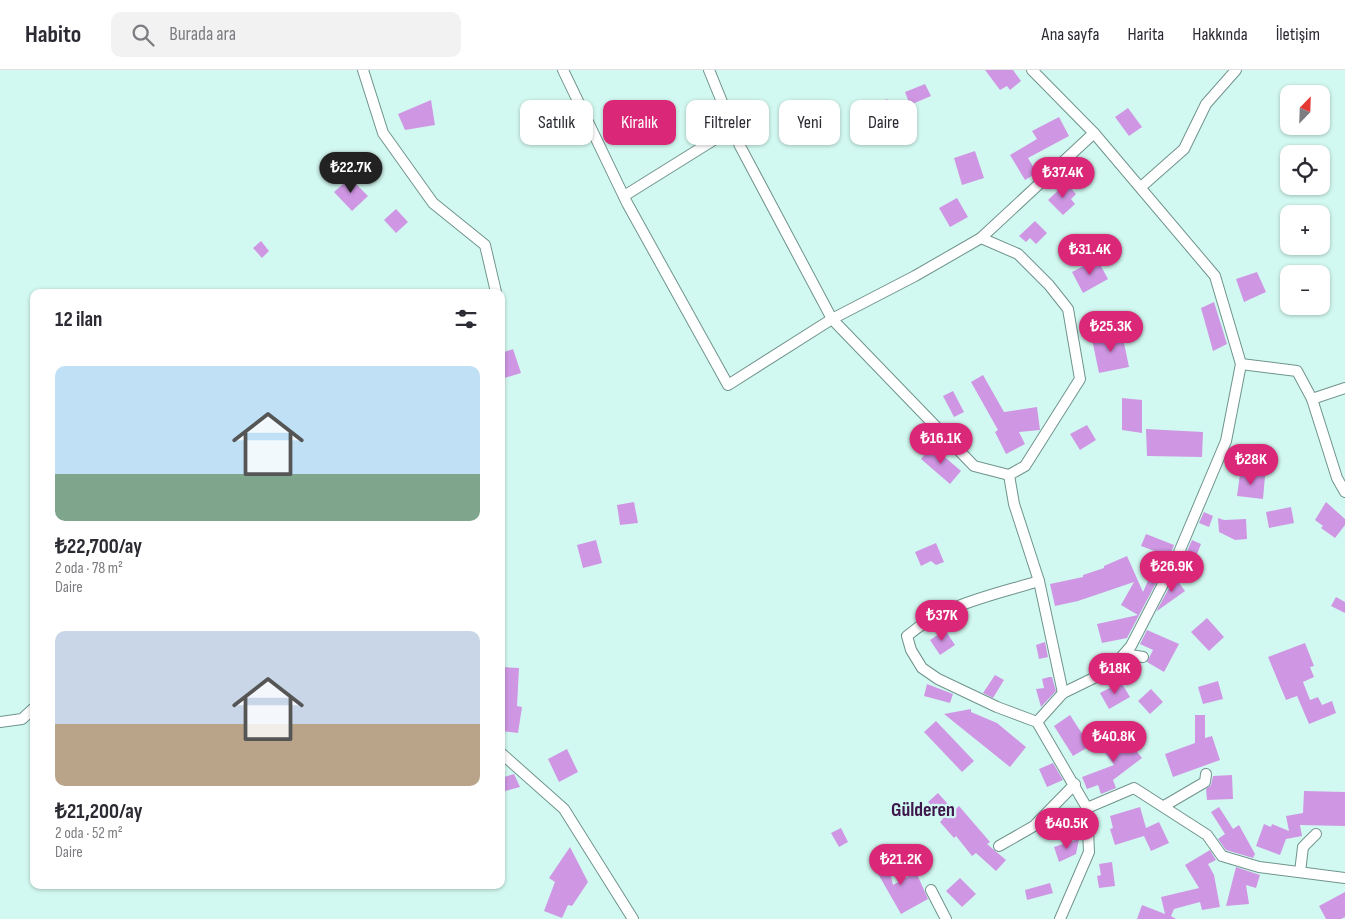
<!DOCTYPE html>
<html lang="tr">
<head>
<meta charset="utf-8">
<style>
	body { margin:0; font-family:"Sofia Sans Condensed",sans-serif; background:#f2f2f3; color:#2b2b33; height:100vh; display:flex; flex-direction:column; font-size:19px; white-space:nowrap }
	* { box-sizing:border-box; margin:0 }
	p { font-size:16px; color:#7c7c81 }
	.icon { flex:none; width:28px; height:28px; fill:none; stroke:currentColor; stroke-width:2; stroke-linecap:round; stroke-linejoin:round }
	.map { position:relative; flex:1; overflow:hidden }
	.sheet { position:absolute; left:30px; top:219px; width:475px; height:600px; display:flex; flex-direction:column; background:#fff; border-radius:10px; box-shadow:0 1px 4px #0004 }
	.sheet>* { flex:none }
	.banner { position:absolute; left:520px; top:30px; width:475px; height:45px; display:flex; gap:10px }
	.needle { width:32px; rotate:23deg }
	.fabs { position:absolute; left:1280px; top:15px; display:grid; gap:10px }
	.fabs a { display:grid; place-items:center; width:50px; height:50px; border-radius:10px; background:#fff; box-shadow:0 1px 4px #0004; font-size:25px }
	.price { position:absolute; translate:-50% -42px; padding:0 11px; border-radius:18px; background:#db2777; color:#fff; font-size:16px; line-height:32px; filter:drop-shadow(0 1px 2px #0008) }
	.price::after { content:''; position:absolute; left:50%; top:30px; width:15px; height:11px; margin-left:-8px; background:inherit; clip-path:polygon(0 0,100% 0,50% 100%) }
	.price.current { background:#222; color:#fff }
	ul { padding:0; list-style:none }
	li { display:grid; align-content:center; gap:10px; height:265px; padding:0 25px }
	li span { display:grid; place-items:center; height:155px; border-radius:10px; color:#555 }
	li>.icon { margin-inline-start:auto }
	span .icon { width:90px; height:90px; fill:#fffc; stroke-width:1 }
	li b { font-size:21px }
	h2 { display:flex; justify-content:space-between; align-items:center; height:60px; padding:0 25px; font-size:21px }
	.pill { padding:0 18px; border-radius:10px; background:#fff; box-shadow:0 1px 4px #0004; font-size:18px; line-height:45px }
	.pill.current { background:#db2777; color:#fff }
	header { display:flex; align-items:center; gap:30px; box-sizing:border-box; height:70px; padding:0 25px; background:#fff; border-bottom:1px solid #e1e1e2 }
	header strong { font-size:24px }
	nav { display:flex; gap:28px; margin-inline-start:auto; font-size:18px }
	.search { width:350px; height:45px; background:#f2f2f3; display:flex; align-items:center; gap:12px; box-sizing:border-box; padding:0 18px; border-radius:10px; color:#7c7c81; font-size:19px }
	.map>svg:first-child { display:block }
	.building { fill:#cf97e3 }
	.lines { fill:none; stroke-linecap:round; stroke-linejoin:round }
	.street-casing { stroke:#6f948d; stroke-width:12 }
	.street { stroke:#fff; stroke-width:10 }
	.labels { text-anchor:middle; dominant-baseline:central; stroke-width:4.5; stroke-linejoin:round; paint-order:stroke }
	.quarter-label { font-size:20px; font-weight:bold; fill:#3e164b; stroke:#d2f9f1 }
</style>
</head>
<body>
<header>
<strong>Habito</strong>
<div class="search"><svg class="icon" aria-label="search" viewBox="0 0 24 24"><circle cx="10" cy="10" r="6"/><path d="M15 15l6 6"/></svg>Burada ara</div>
<nav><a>Ana sayfa</a><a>Harita</a><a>Hakkında</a><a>İletişim</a></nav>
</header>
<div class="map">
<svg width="1345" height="849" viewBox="0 0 1345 849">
	<rect width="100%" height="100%" fill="#d2f9f1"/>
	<g class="building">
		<polygon points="985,0 1013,0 1021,11 1010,20 1007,16 1000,20"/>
		<polygon points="925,14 931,26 910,35 905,22"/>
		<polygon points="887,29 889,32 873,45 879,58 861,66 852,45"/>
		<polygon points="431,30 435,55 405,60 398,44"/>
		<polygon points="1128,38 1142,57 1129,66 1115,47"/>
		<polygon points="1059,47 1069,66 1028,88 1037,103 1025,110 1010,85 1037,69 1032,61"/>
		<polygon points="975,81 984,108 962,115 954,88"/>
		<polygon points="350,108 368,126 352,141 334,122"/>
		<polygon points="1066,113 1076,124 1071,129 1075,134 1063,145 1048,130"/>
		<polygon points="957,128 968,147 950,157 939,138"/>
		<polygon points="396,139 408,152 396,163 384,150"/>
		<polygon points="1035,151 1047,163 1036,174 1030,168 1026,172 1019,166"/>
		<polygon points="261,171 269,181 262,188 253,178"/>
		<polygon points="1097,189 1108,209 1083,223 1072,202"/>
		<polygon points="1257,202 1266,222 1244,232 1236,209"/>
		<polygon points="1214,232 1227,274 1213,281 1201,238"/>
		<polygon points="1122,263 1129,297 1099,303 1092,269"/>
		<polygon points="513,279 521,303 501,309 501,283"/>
		<polygon points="983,305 1004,342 1037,337 1040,360 1019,362 1025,374 1006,384 995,362 998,360 971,312"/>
		<polygon points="953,321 964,342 954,347 943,326"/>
		<polygon points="1122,328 1142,330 1142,363 1122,360"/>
		<polygon points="1087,355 1096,370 1080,380 1070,364"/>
		<polygon points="1146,359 1203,362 1202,387 1147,386"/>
		<polygon points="932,376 961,401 950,414 921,389"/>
		<polygon points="1240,404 1265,406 1263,429 1237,426"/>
		<polygon points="634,432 638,453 620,455 617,435"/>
		<polygon points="1326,432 1345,449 1345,455 1335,468 1321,458 1323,456 1315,450"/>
		<polygon points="1291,437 1294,453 1269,458 1266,442"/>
		<polygon points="1204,442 1213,446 1209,457 1199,453"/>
		<polygon points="1218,448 1224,450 1246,449 1247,469 1235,470 1219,462"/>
		<polygon points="1146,464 1174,475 1168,490 1160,486 1166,494 1127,568 1102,573 1097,554 1138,545 1121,535 1134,512 1078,531 1055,536 1050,514 1083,507 1083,505 1104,498 1104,496 1127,486 1143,522 1160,483 1141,476"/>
		<polygon points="596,470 602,493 583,498 577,475"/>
		<polygon points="1192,470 1201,474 1191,499 1181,495"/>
		<polygon points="936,473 944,492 936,495 931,491 921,496 915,482"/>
		<polygon points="1175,507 1185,521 1157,541 1157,540"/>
		<polygon points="1336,527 1345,532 1345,543 1331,536"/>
		<polygon points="1207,548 1224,567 1209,581 1191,562"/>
		<polygon points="945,560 955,575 940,585 930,570"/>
		<polygon points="1147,560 1179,574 1164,602 1147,592 1153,580 1140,574"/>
		<polygon points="1045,572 1048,587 1039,589 1036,575"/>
		<polygon points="1305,573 1314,596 1310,597 1314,607 1303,612 1310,630 1318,627 1322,635 1332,631 1336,643 1309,654 1297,626 1286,630 1268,587"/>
		<polygon points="501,597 519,598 517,636 522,637 518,663 501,661"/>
		<polygon points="995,605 1004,610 993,628 983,623"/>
		<polygon points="1049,607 1052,607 1056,621 1041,637 1036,619 1044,618 1042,609"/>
		<polygon points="1218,611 1223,629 1203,634 1198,617"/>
		<polygon points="1121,612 1130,627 1109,639 1100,623"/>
		<polygon points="927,614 953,624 950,633 924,626"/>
		<polygon points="1151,619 1163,632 1150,644 1138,631"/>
		<polygon points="971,639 971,642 997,653 1026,677 1010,697 944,644"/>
		<polygon points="1070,645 1090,676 1073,686 1054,656"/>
		<polygon points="1195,645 1205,645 1205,668 1212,666 1220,690 1173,707 1165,684 1195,673"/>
		<polygon points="936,651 974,691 962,702 924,662"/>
		<polygon points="1120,660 1142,688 1113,710 1116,718 1101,724 1098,715 1087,719 1082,707 1114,695 1100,676"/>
		<polygon points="567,679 578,702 559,712 548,689"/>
		<polygon points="1053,693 1063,710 1047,717 1039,699"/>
		<polygon points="514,704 520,717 501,722 501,708"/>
		<polygon points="1232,705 1233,729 1207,730 1206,719 1211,715 1213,706"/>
		<polygon points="1304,721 1345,722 1345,756 1300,755 1302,766 1286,769 1280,785 1256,776 1264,754 1271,757 1272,754 1289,761 1286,746 1303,743"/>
		<polygon points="938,723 954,741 959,736 990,772 987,774 1006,790 996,801 976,783 972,786 956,766 954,768 940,752 943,749 928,732"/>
		<polygon points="1140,737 1146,758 1159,752 1169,773 1151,781 1144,766 1115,775 1110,759 1113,758 1110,746"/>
		<polygon points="1219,737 1233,759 1239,755 1255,784 1253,788 1226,780 1218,769 1225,764 1211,742"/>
		<polygon points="841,758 848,772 839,777 831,763"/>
		<polygon points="1079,769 1076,784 1059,792 1054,777"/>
		<polygon points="570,777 588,812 572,836 568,835 562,848 544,841 555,812 549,808"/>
		<polygon points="1210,780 1216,790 1208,794 1214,805 1220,837 1202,840 1200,832 1174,839 1171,846 1176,849 1137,849 1142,835 1165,844 1161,827 1199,818 1185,795"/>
		<polygon points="886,783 893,815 916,802 928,829 901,844 877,802 874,785"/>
		<polygon points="1112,792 1115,816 1099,818 1097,806 1101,805 1099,794"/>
		<polygon points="1236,797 1260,805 1256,818 1246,815 1249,834 1226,836"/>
		<polygon points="960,808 976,824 962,837 946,821"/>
		<polygon points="1050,813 1053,823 1027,830 1025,820"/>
		<polygon points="1345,822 1345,847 1341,849 1326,849 1319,836"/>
	</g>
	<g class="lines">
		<defs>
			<g id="street">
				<polyline points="363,0 383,63 433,133 485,175 496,222"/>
				<polyline points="563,0 627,133 728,315 832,249 915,206 981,168"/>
				<polyline points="709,0 740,76 832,249 974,396 1009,405"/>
				<polyline points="1032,0 1094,63 1215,206 1241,294 1226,371 1177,487 1131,576 1110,600 1063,623 1037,652"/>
				<polyline points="1141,117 1184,79 1206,34 1236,0"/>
				<polyline points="624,126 733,58"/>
				<polyline points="1241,294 1297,301 1312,329 1345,318"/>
				<polyline points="1312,329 1337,408 1345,422"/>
				<path d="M1039,511C993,525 945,534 907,566L911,580L922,598L938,609L997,637L1037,652L1087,738"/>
				<polyline points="1124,584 1143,587"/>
				<polyline points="1063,623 1039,511 1014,434 1009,405 1025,396 1080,309 1068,239 1049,215 1018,184 981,168 1094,63"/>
				<polyline points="0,652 22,649 34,638"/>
				<polyline points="501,683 564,739 633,849"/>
				<polyline points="1164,736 1205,712 1206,704"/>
				<polyline points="999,776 1034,756 1075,714"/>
				<polyline points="1300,802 1303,777 1316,764"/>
				<polyline points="931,820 946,849"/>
				<polyline points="1060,849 1089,782 1087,738 1134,718 1207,765 1222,786 1259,797 1345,808"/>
			</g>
		</defs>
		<use href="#street" class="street-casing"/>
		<use href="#street" class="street"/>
	</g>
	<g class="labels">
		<g class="quarter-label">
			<text x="923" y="740">Gülderen</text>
		</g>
	</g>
</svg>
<div class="fabs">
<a><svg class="needle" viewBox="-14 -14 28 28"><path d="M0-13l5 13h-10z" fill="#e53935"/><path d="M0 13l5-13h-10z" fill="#7c7c81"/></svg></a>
<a><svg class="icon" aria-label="locate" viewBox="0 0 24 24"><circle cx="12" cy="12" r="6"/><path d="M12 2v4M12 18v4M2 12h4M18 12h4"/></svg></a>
<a>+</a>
<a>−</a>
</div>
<b class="price current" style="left:351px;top:124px">₺22.7K</b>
<b class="price" style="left:1063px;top:129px">₺37.4K</b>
<b class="price" style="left:1090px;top:206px">₺31.4K</b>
<b class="price" style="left:1111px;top:283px">₺25.3K</b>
<b class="price" style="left:941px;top:395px">₺16.1K</b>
<b class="price" style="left:1251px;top:416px">₺28K</b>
<b class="price" style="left:1172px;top:523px">₺26.9K</b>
<b class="price" style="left:942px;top:572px">₺37K</b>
<b class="price" style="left:1115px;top:625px">₺18K</b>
<b class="price" style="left:1114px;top:693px">₺40.8K</b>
<b class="price" style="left:1067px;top:780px">₺40.5K</b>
<b class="price" style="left:901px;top:816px">₺21.2K</b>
<div class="banner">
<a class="pill">Satılık</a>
<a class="pill current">Kiralık</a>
<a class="pill">Filtreler</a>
<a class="pill">Yeni</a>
<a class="pill">Daire</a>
</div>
<section class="sheet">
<h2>12 ilan<svg class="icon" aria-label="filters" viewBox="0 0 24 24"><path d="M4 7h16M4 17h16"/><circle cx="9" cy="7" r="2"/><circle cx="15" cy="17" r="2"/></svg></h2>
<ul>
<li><span style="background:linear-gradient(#bfe0f5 70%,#7fa58c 0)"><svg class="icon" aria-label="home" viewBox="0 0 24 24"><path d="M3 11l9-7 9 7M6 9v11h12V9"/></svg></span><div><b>₺22,700/ay</b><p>2 oda · 78 m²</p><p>Daire</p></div></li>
<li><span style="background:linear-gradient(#c9d6e8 60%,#b9a48a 0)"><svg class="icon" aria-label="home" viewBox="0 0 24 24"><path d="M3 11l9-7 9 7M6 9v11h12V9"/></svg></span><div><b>₺21,200/ay</b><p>2 oda · 52 m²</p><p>Daire</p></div></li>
</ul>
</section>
</div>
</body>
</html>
